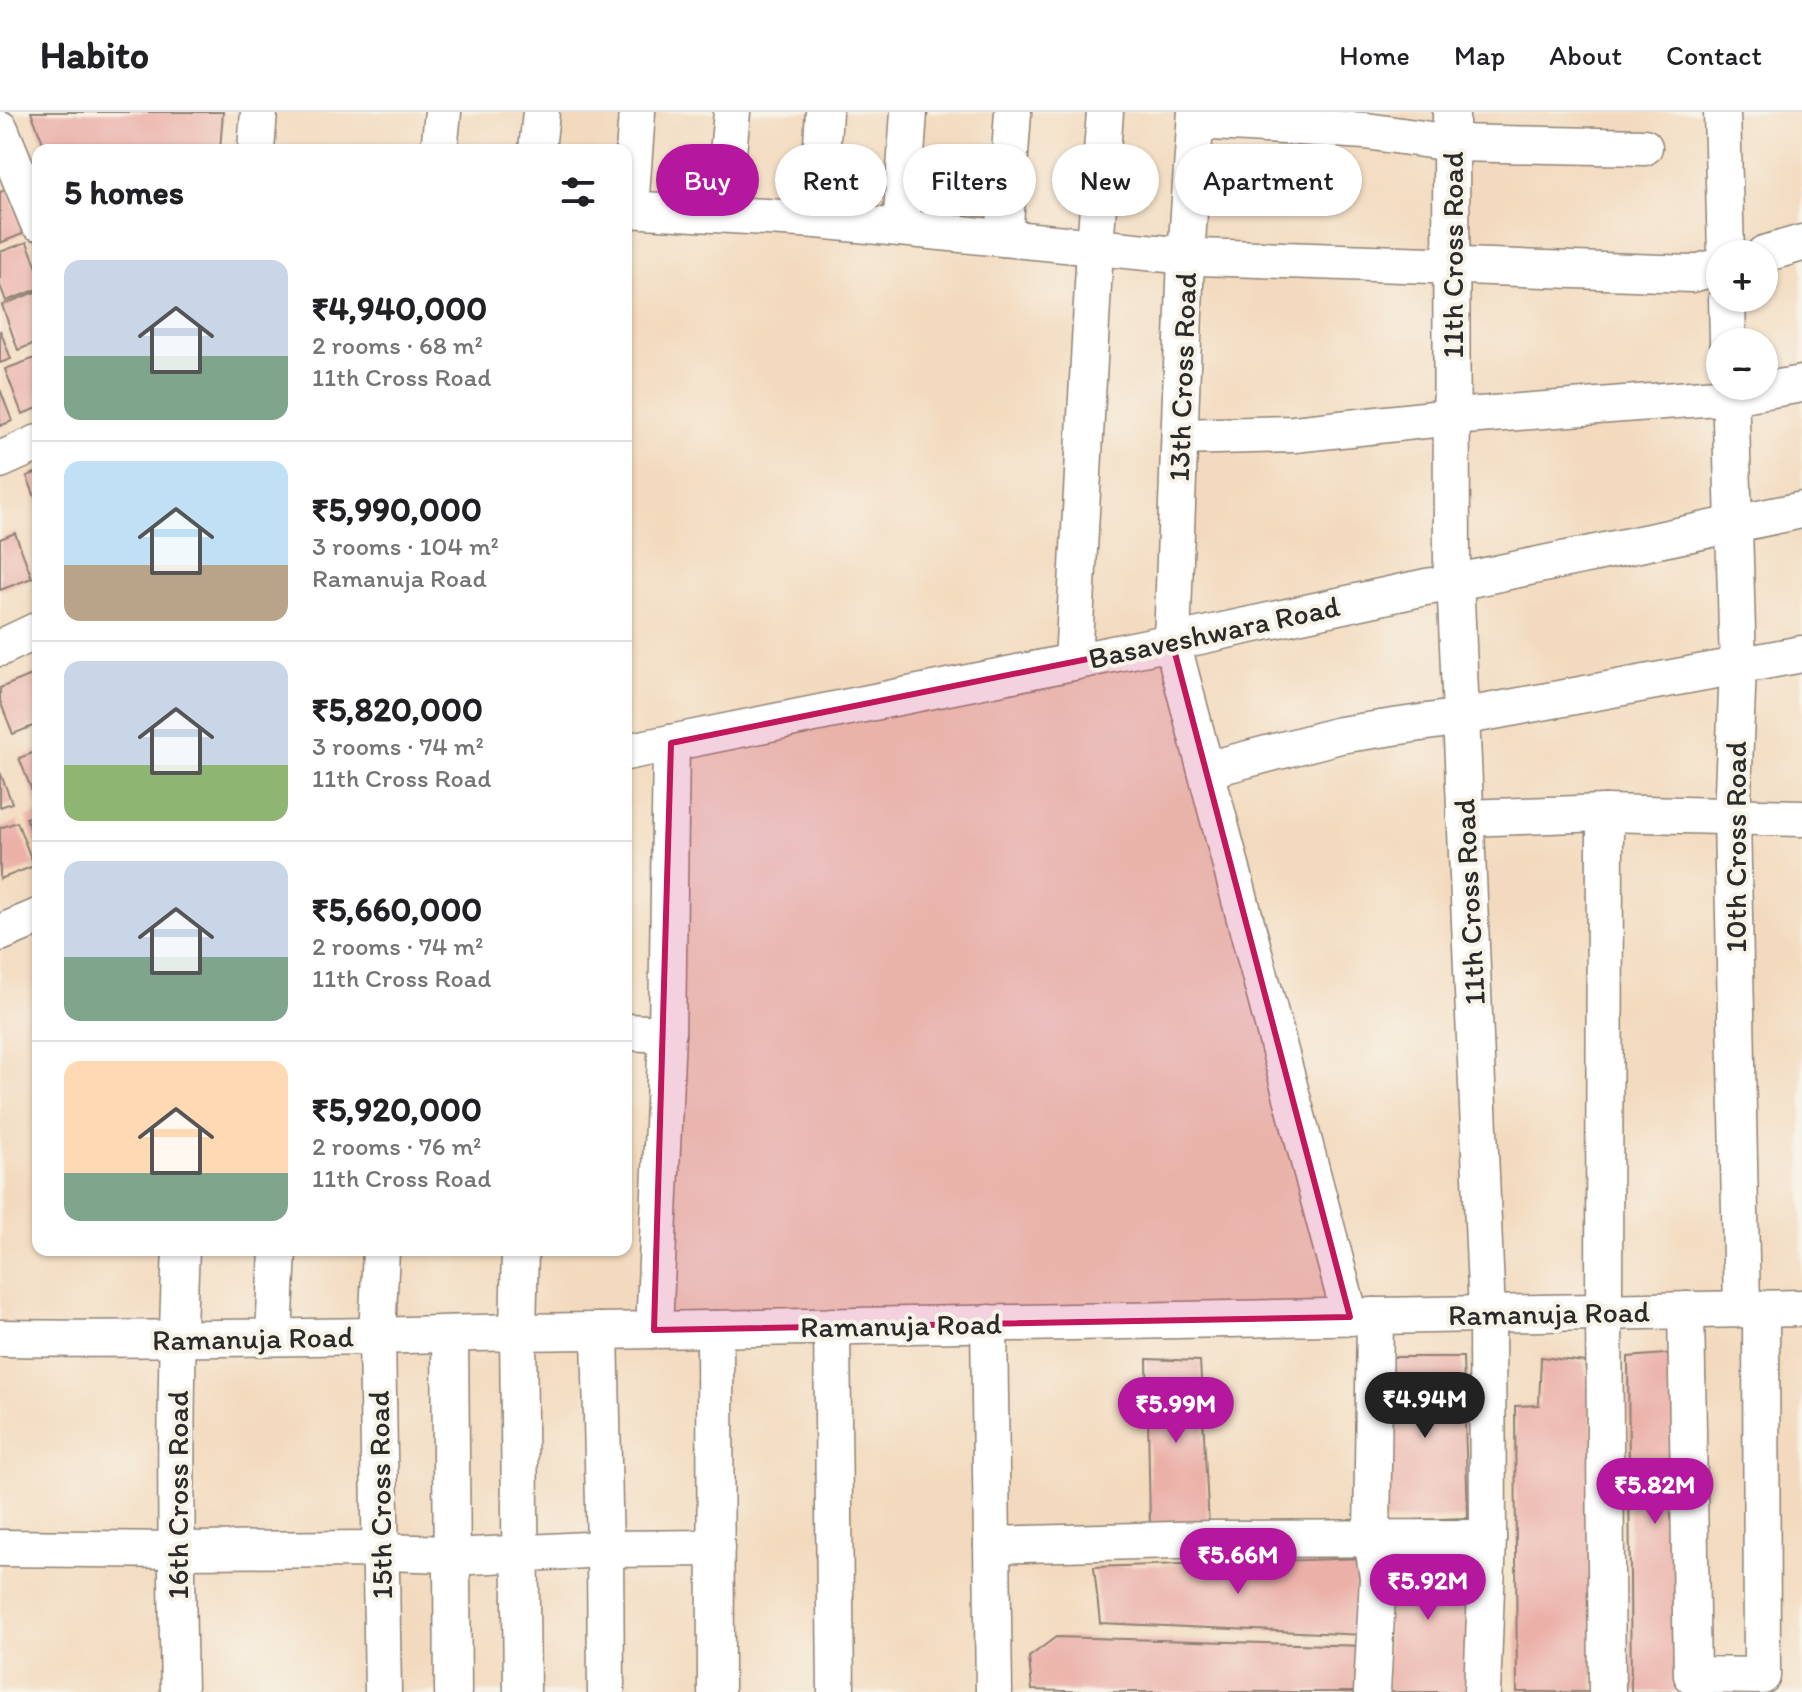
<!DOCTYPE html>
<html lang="en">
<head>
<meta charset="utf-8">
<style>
	body { margin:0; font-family:Itim,sans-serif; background:#f6f6f6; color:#202124; height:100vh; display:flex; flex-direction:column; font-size:30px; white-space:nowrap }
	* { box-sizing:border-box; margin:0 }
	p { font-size:26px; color:#757577 }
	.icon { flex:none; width:44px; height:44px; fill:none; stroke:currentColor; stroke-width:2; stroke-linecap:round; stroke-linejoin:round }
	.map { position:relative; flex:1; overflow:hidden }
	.drawer { position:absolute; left:32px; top:32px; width:600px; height:1112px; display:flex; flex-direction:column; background:#fff; border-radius:16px; box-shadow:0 2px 6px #0004 }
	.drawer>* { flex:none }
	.guide { position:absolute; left:656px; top:32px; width:760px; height:72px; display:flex; gap:16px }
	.buttons { position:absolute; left:1706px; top:128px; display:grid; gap:16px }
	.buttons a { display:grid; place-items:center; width:72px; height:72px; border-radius:50%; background:#fff; box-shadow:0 2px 6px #0004; font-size:40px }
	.price { position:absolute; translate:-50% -68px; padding:0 18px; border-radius:28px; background:#b5179e; color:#fff; font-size:26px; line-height:52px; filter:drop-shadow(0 2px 4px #0008) }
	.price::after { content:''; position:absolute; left:50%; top:48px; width:24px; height:18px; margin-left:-12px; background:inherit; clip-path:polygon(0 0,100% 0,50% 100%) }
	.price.selected { background:#222; color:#fff }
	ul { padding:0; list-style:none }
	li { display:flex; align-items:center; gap:24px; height:200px; padding:0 32px }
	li+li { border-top:2px solid #e0e0e0 }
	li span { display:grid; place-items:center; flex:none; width:224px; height:160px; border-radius:16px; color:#555 }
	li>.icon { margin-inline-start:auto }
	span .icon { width:96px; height:96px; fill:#fffc; stroke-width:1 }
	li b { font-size:34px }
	h2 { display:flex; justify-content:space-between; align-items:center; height:96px; padding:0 32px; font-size:34px }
	.tag { padding:0 28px; border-radius:36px; background:#fff; box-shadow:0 2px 6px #0004; font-size:28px; line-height:72px }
	.tag.selected { background:#b5179e; color:#fff }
	header { display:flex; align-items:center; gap:48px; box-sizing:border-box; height:112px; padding:0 40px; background:#fff; border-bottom:2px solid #e0e0e0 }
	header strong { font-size:38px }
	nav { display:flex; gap:44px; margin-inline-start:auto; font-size:28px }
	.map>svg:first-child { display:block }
	.building { fill:#ebb1a9 }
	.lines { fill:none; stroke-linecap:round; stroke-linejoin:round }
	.minor-casing { stroke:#8f8274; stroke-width:39 }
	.minor { stroke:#fff; stroke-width:36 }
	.marked { fill:#c2185b; fill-opacity:0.2; stroke:#c2185b; stroke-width:6; stroke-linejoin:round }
	.labels { text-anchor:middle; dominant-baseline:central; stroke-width:8; stroke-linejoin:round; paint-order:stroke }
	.street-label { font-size:30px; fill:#2b2b2b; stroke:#f7f3e8 }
</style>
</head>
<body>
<header>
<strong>Habito</strong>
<nav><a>Home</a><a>Map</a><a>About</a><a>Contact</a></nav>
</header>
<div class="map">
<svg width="1802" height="1580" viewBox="0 0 1802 1580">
	<rect width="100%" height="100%" fill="#f7f3e8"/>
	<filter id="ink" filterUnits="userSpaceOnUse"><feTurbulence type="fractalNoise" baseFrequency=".0125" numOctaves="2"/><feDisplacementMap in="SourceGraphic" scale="16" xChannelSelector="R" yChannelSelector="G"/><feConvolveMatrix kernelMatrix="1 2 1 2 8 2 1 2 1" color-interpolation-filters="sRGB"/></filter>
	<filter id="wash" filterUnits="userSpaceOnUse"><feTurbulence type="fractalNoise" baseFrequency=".006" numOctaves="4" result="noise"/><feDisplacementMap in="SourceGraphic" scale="32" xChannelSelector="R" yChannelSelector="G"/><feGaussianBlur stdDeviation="1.8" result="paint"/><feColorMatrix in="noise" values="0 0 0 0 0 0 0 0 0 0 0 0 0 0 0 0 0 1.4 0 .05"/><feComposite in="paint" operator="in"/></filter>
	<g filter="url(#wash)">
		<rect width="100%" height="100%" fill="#f3dabe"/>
		<g id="blocks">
			<g class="building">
				<polygon points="31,0 223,0 220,38 46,38"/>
				<polygon points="8,77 25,121 0,131 0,80"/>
				<polygon points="27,130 38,158 38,177 6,189 0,173 0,140"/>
				<polygon points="38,179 38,230 18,238 2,193"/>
				<polygon points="0,218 11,247 0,251"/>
				<polygon points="38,245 38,296 22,302 5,257"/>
				<polygon points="0,277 12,309 0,314"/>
				<polygon points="38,360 38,393 27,364"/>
				<polygon points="15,421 32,466 0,478 0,427"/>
				<polygon points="34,562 38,573 38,612 13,622 0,589 0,576"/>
				<polygon points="38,639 38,694 19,646"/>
				<polygon points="0,660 12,691 0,695"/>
				<polygon points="38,701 38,737 26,706"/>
				<polygon points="17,710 34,754 0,767 0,716"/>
				<polygon points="1677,1241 1684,1580 1631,1580 1628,1245"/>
				<polygon points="1386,1245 1463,1245 1468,1406 1383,1409"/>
				<polygon points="1541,1245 1585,1250 1596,1348 1593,1580 1517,1580 1515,1294 1539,1293"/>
				<polygon points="1147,1247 1200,1249 1209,1415 1150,1416"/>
				<polygon points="1388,1440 1473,1443 1465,1580 1387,1580"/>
				<polygon points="1366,1446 1364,1523 1100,1511 1094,1455"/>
				<polygon points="1056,1525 1366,1534 1363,1580 1099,1580 1032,1578 1029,1545"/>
			</g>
		</g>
	</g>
	<g filter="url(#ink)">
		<use href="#blocks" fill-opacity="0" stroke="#8f8274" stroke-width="2"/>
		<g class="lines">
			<defs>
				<g id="minor">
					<polyline points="1196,0 1186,144 1172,530 1350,1205"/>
					<polyline points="1451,0 1452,471 1456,488 1487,1202 1488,1426 1482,1580"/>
					<polyline points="1722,0 1726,142"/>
					<polyline points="1196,9 1366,19 1451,31 1644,35"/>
					<polyline points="0,17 38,110"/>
					<polyline points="256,38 259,0"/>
					<polyline points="439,38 443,0"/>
					<polyline points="537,38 541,0"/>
					<polyline points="626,97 817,108 1198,145 1692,162 1720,154"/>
					<polyline points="630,97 637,0"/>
					<polyline points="722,102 732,0"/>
					<polyline points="817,108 824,0"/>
					<polyline points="901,116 909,0"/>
					<polyline points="1004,126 1013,0"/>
					<polyline points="1764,142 1802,131"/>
					<polyline points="1727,186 1728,230"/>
					<polyline points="1730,274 1738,554 1732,705 1742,1197"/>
					<polyline points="1180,325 1294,322 1452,305 1730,284 1802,272"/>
					<polyline points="0,348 38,331"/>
					<polyline points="0,536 38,518"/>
					<polyline points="1073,550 1095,135 1105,0"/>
					<polyline points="626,640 1172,530 1426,475 1452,471 1802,398"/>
					<polyline points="1206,658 1340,623 1461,605 1802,542"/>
					<polyline points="1605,701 1604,1200 1607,1580"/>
					<polyline points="1465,706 1605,701 1802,706"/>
					<polyline points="0,821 38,805"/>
					<polyline points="626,920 667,922"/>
					<polyline points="381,1138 377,1224 383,1580"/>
					<polyline points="520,1138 518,1219 522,1580"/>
					<polyline points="1686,1198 1692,1563 1762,1564 1761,1197"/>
					<polyline points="989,1211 994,1580"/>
					<polyline points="832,1214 836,1580"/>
					<polyline points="715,1217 716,1580"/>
					<polyline points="654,1218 667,922 671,631"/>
					<polyline points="600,1219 605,1437 606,1580"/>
					<polyline points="450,1222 453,1580"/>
					<polyline points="274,1225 278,1138"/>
					<path d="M0,1226C125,1228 251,1226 376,1224C451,1222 525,1219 600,1219L1802,1196"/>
					<polyline points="992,1433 1212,1427 1488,1426"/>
					<polyline points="0,1436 177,1438 381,1437 381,1440 452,1442 452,1445 605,1437 716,1436"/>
					<path d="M179,1580C176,1433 174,1285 181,1138"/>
					<polyline points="1372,1580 1378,1465 1372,1427 1375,1204"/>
				</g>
			</defs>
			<use href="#minor" class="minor-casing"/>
			<use href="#minor" class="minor"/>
		</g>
	</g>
	<path class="marked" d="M1172,530L1350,1205L654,1218L671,631Z"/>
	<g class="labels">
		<g class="street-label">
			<text transform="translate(1452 143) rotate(-90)">11th Cross Road</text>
			<text transform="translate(1182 265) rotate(-88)">13th Cross Road</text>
			<text transform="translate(1214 520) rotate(-12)">Basaveshwara Road</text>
			<text transform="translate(1735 735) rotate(-90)">10th Cross Road</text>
			<text transform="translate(1469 790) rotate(-93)">11th Cross Road</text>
			<text transform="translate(1549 1201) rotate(-1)">Ramanuja Road</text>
			<text transform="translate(901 1213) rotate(-1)">Ramanuja Road</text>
			<text transform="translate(253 1226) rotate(-1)">Ramanuja Road</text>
			<text transform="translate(177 1383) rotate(-90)">16th Cross Road</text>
			<text transform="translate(380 1383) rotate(-91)">15th Cross Road</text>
		</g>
	</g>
</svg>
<div class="buttons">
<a>+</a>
<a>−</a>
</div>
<b class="price selected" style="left:1425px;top:1328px">₹4.94M</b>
<b class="price" style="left:1176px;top:1333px">₹5.99M</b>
<b class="price" style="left:1655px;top:1414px">₹5.82M</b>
<b class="price" style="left:1238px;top:1484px">₹5.66M</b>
<b class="price" style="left:1428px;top:1510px">₹5.92M</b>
<div class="guide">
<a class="tag selected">Buy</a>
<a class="tag">Rent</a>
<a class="tag">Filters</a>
<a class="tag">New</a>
<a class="tag">Apartment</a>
</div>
<section class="drawer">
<h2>5 homes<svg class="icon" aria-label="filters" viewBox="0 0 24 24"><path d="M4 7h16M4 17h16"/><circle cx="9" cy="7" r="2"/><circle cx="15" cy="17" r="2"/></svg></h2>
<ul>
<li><span style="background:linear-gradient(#c9d6e8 60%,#7fa58c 0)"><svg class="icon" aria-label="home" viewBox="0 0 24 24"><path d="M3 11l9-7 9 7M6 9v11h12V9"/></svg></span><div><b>₹4,940,000</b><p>2 rooms · 68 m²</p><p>11th Cross Road</p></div></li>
<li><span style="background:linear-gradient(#bfe0f5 65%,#b9a48a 0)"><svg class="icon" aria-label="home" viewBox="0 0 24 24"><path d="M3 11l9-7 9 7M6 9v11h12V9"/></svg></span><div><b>₹5,990,000</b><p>3 rooms · 104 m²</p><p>Ramanuja Road</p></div></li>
<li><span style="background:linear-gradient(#c9d6e8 65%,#8fb573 0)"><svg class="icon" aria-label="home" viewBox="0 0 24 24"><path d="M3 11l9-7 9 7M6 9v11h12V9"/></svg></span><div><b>₹5,820,000</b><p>3 rooms · 74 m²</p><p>11th Cross Road</p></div></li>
<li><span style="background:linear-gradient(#c9d6e8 60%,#7fa58c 0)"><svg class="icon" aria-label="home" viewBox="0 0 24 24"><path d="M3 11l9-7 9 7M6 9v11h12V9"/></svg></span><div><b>₹5,660,000</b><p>2 rooms · 74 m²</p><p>11th Cross Road</p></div></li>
<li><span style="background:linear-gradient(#ffd9b3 70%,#7fa58c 0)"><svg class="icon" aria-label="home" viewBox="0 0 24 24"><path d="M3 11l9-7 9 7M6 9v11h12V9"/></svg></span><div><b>₹5,920,000</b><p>2 rooms · 76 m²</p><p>11th Cross Road</p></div></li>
</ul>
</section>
</div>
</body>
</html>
